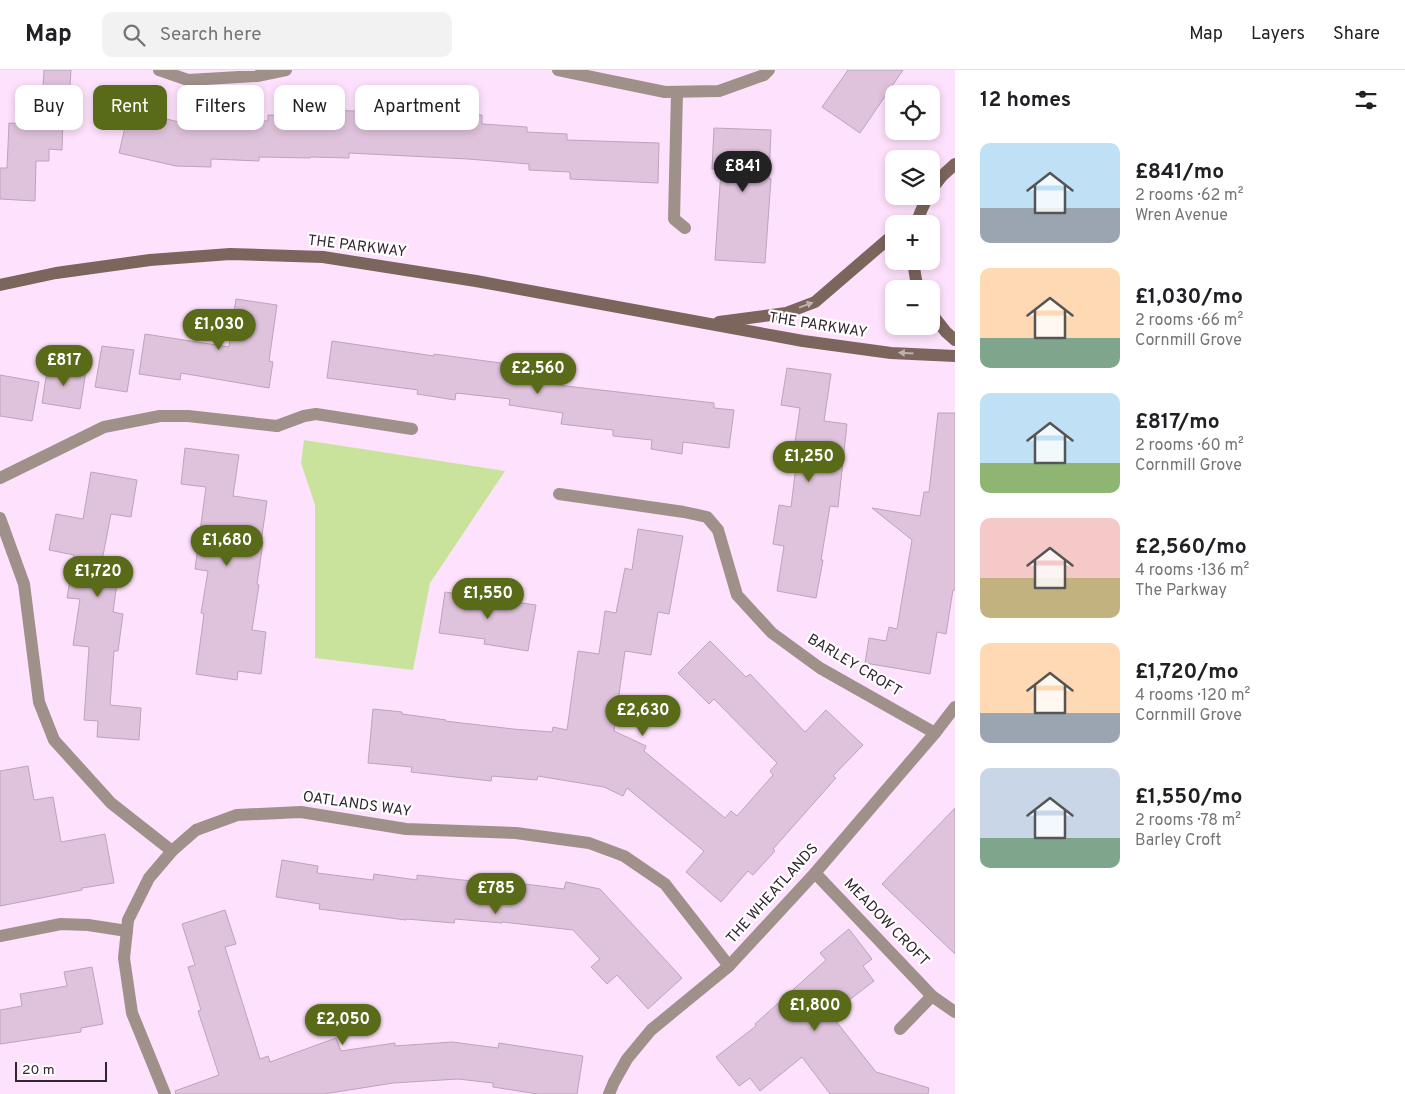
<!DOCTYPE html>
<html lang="en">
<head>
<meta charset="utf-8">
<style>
	body { margin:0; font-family:Overpass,sans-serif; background:#f2f2f2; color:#202124; height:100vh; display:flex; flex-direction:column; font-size:19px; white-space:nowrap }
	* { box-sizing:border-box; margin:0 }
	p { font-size:16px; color:#757577 }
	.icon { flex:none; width:28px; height:28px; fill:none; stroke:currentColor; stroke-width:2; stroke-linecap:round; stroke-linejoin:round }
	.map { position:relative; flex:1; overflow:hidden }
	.details { display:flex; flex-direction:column; background:#fff; width:450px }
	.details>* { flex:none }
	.banner { position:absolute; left:15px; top:15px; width:475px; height:45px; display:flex; gap:10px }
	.buttons { position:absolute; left:885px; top:15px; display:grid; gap:10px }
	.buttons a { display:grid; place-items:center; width:55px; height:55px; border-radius:10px; background:#fff; box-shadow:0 2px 8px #0003; font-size:25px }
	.scale { position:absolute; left:15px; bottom:12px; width:92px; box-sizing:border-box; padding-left:5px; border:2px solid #312630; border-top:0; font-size:14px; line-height:18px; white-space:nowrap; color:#312630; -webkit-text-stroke:4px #fff; paint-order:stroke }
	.price { position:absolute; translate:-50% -42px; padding:0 11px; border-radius:18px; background:#596b18; color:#fff; font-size:16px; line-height:32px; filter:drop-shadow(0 1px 2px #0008) }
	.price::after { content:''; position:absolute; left:50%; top:30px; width:15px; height:11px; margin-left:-8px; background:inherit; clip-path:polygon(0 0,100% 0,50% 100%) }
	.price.current { background:#222; color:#fff }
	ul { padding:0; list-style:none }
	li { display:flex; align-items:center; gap:15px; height:125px; padding:0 25px }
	li span { display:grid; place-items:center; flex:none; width:140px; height:100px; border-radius:10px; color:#555 }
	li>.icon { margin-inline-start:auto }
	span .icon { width:60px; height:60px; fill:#fffc; stroke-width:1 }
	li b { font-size:21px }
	h2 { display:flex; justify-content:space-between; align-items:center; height:60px; padding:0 25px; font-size:21px }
	.chip { padding:0 18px; border-radius:10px; background:#fff; box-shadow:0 2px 8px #0003; font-size:18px; line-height:45px }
	.chip.current { background:#596b18; color:#fff }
	header { display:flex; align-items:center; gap:30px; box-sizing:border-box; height:70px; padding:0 25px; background:#fff; border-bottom:1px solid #e0e0e0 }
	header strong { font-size:24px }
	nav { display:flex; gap:28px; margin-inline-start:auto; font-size:18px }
	.search { width:350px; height:45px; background:#f2f2f2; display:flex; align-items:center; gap:12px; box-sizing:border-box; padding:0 18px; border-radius:10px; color:#757577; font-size:19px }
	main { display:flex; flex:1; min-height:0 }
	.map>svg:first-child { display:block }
	.green { fill:#cae39c }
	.building { fill:#dfc2dc; stroke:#bea3bc }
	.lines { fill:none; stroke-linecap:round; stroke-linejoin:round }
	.lane { stroke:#a0908a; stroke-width:12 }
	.street { stroke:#a0908a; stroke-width:12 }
	.secondary { stroke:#7b655c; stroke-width:12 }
	.oneway { fill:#bdb2ae }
	.labels { text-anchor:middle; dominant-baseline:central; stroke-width:4.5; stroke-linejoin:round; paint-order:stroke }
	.street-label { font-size:15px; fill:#312630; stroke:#fff }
</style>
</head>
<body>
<header>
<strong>Map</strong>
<div class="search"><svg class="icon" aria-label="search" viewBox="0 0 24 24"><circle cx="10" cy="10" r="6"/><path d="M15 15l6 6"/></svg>Search here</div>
<nav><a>Map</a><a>Layers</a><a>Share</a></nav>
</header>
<main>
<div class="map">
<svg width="955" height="1024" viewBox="0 0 955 1024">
	<rect width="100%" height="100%" fill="#fee1fc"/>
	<polygon class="green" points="304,370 505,401 430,513 413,600 315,588 315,435 301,393"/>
	<g class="building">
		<polygon points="44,0 71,0 68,47 63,47 62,80 49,79 49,91 36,91 35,131 0,129 0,98 7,98 9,53 29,54 31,17 43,18"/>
		<polygon points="848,0 903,0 860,63 822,37"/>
		<polygon points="356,38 399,41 399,38 438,40 438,43 482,45 482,54 527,57 527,62 567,64 567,70 659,73 658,113 570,109 570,102 529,100 529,94 468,89 349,83 349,88 310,87 310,88 259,87 259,91 211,89 211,97 176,96 119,83 129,40 179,52 226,53 226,49 268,51 268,45 318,47 318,40 356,41"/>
		<polygon points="714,58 771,60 769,108 771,109 765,193 715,190 721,100 712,99"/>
		<polygon points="236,229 277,235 269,291 273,292 269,318 181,303 180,310 139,304 145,264 229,277"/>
		<polygon points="332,271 434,286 434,284 508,294 507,299 558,307 557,315 714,333 714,338 734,340 729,378 683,372 682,384 651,379 652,370 613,366 613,360 561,354 563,343 509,335 510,329 456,323 455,330 417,324 418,320 327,308"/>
		<polygon points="102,276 134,280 127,322 95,317"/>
		<polygon points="48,295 86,301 80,339 42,333"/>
		<polygon points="787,298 831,304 824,351 847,354 838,437 830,436 821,490 823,490 816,528 777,521 784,476 773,474 779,435 791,437 798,379 794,379 800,338 781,335"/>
		<polygon points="0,305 39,312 32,351 0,346"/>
		<polygon points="938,343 955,343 955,520 953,520 946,564 937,562 930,604 865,593 869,568 886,571 889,557 897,559 912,470 872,438 920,446 924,422 929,422"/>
		<polygon points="185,378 239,385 233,426 267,431 261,472 263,472 257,514 259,515 252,560 266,562 261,604 238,601 237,610 196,604 204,544 201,543 208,501 195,499 206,417 181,414"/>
		<polygon points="91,402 137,410 131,447 111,444 101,496 119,498 113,542 123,544 118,581 114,581 110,635 141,638 139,670 97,667 98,651 84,650 89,577 73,575 80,529 67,528 74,485 49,480 56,444 83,449"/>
		<polygon points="638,459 683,466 669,544 658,542 651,585 625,581 614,661 646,676 644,681 725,748 731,741 737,746 773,705 770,701 777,693 714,629 709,634 678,603 710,571 746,607 750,604 805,662 826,640 863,675 833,706 836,708 773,779 775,781 753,805 748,801 721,832 686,802 704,781 627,718 623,726 604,717 538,706 537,710 492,706 491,711 411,702 412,697 368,693 373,639 402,642 402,644 446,650 445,651 513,659 552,662 553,657 567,660 578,581 599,584 605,541 616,543 625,498 632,500"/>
		<polygon points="445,522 536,535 528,581 484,574 485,569 439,563"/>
		<polygon points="28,696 34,730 53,727 61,772 105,764 114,813 82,818 82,820 0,836 0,701"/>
		<polygon points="955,738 955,884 882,814"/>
		<polygon points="282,790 318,796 317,803 373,810 374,804 417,810 417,805 517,816 517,813 564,819 566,812 600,819 682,908 648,939 617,905 607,914 591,897 600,889 573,860 502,852 502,853 455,849 454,853 406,849 406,850 319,839 320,834 276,827"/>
		<polygon points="225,840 236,874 225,877 260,989 268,986 270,992 336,968 341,981 395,973 395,976 452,972 498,978 499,973 583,986 577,1024 538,1024 493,1017 493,1013 458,1009 393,1013 324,1024 176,1024 175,1021 219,1005 198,941 201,940 188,897 195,895 182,854"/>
		<polygon points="849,859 872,889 863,896 874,911 840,937 844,942 835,950 876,1002 929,1018 928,1024 830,1024 802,987 760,1021 750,1008 739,1016 716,987 756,956 755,954 826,890 820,883"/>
		<polygon points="92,897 103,954 81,958 81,962 0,974 0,940 22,936 20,924 67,916 64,902"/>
	</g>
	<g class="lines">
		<g class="lane">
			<polyline points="677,22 674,149 685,158"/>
			<polyline points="277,356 304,346 316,344 412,359"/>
			<polyline points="0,866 61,854 88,855 127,861"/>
		</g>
		<g class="street">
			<polyline points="159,0 188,10 257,6 286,0"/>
			<polyline points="558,0 665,22 719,21 764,5 769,0"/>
			<polyline points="0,408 104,357 160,346 188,346 277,356"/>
			<polyline points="559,424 684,442 707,447 718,460 737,525 772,563 820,598 935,663"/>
			<polyline points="0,448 24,514 39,632 54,670 111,733 172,781"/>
			<polyline points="815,803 932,926 955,942"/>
			<polyline points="900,959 932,926"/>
			<polyline points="165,1024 132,943 124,888 128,850 149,808 172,781 196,760 237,745 301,742 406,759 516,763 589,773 624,786 665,814 729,896"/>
			<polyline points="609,1024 614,1012 627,989 651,960 729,896 815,803 935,663 955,637"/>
		</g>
		<g class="secondary">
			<polyline points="931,120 942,106 955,94"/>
			<polyline points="916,154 921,141 928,126"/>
			<polyline points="913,191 916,210 919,219"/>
			<polyline points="0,215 56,203 150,190 230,184 323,187 476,211 803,271 891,283 955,286"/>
			<polyline points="931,243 946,262 955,270"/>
			<polyline points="719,252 786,243 815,232 894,164"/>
		</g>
	</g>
	<defs><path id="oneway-solid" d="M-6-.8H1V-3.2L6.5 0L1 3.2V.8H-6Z" transform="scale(1.25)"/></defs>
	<g class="oneway">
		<use href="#oneway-solid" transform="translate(806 235) rotate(-20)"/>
		<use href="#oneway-solid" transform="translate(906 283) rotate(-177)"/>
	</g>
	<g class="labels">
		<g class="street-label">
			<text transform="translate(357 177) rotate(7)">THE PARKWAY</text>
			<text transform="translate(818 256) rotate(9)">THE PARKWAY</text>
			<text transform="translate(854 596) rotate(31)">BARLEY CROFT</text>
			<text transform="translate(357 735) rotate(8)">OATLANDS WAY</text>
			<text transform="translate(773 824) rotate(-48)">THE WHEATLANDS</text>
			<text transform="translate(886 853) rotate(46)">MEADOW CROFT</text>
		</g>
	</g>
</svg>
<div class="buttons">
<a><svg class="icon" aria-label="locate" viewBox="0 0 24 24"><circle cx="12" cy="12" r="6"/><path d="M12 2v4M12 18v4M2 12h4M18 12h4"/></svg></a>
<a><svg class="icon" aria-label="layers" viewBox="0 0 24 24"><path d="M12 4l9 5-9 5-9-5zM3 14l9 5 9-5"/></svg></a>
<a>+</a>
<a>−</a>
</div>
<div class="scale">20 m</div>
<b class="price current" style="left:743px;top:123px">£841</b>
<b class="price" style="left:219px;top:281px">£1,030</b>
<b class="price" style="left:64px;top:317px">£817</b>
<b class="price" style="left:538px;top:325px">£2,560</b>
<b class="price" style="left:809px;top:413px">£1,250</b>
<b class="price" style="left:227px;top:497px">£1,680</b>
<b class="price" style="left:98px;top:528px">£1,720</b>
<b class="price" style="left:488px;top:550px">£1,550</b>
<b class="price" style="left:643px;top:667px">£2,630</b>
<b class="price" style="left:496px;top:845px">£785</b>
<b class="price" style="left:815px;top:962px">£1,800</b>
<b class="price" style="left:343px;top:976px">£2,050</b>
<div class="banner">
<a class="chip">Buy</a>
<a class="chip current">Rent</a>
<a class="chip">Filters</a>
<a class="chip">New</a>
<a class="chip">Apartment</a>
</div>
</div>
<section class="details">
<h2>12 homes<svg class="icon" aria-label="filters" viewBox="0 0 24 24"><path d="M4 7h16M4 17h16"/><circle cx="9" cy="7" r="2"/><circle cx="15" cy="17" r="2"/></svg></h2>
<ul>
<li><span style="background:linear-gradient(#bfe0f5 65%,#9aa5b1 0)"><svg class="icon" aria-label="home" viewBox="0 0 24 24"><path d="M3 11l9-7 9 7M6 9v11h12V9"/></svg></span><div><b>£841/mo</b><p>2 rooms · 62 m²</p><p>Wren Avenue</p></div></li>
<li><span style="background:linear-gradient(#ffd9b3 70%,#7fa58c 0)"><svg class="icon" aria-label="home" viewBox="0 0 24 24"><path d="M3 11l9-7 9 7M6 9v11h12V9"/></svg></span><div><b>£1,030/mo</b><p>2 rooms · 66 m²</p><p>Cornmill Grove</p></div></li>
<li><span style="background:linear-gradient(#bfe0f5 70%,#8fb573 0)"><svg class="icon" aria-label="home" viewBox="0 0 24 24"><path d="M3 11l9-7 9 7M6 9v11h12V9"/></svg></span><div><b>£817/mo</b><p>2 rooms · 60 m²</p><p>Cornmill Grove</p></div></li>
<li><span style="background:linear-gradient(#f6c9c9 60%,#c2b280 0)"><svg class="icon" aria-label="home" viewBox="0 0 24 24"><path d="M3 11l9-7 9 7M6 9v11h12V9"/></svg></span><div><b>£2,560/mo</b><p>4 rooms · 136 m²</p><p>The Parkway</p></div></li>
<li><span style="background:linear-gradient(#ffd9b3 70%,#9aa5b1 0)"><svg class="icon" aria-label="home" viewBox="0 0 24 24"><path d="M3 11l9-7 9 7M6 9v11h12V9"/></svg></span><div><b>£1,720/mo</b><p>4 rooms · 120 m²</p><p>Cornmill Grove</p></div></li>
<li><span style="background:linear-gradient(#c9d6e8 70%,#7fa58c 0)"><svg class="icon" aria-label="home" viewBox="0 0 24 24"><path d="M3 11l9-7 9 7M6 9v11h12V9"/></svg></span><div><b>£1,550/mo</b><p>2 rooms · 78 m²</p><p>Barley Croft</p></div></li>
</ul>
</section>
</main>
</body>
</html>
